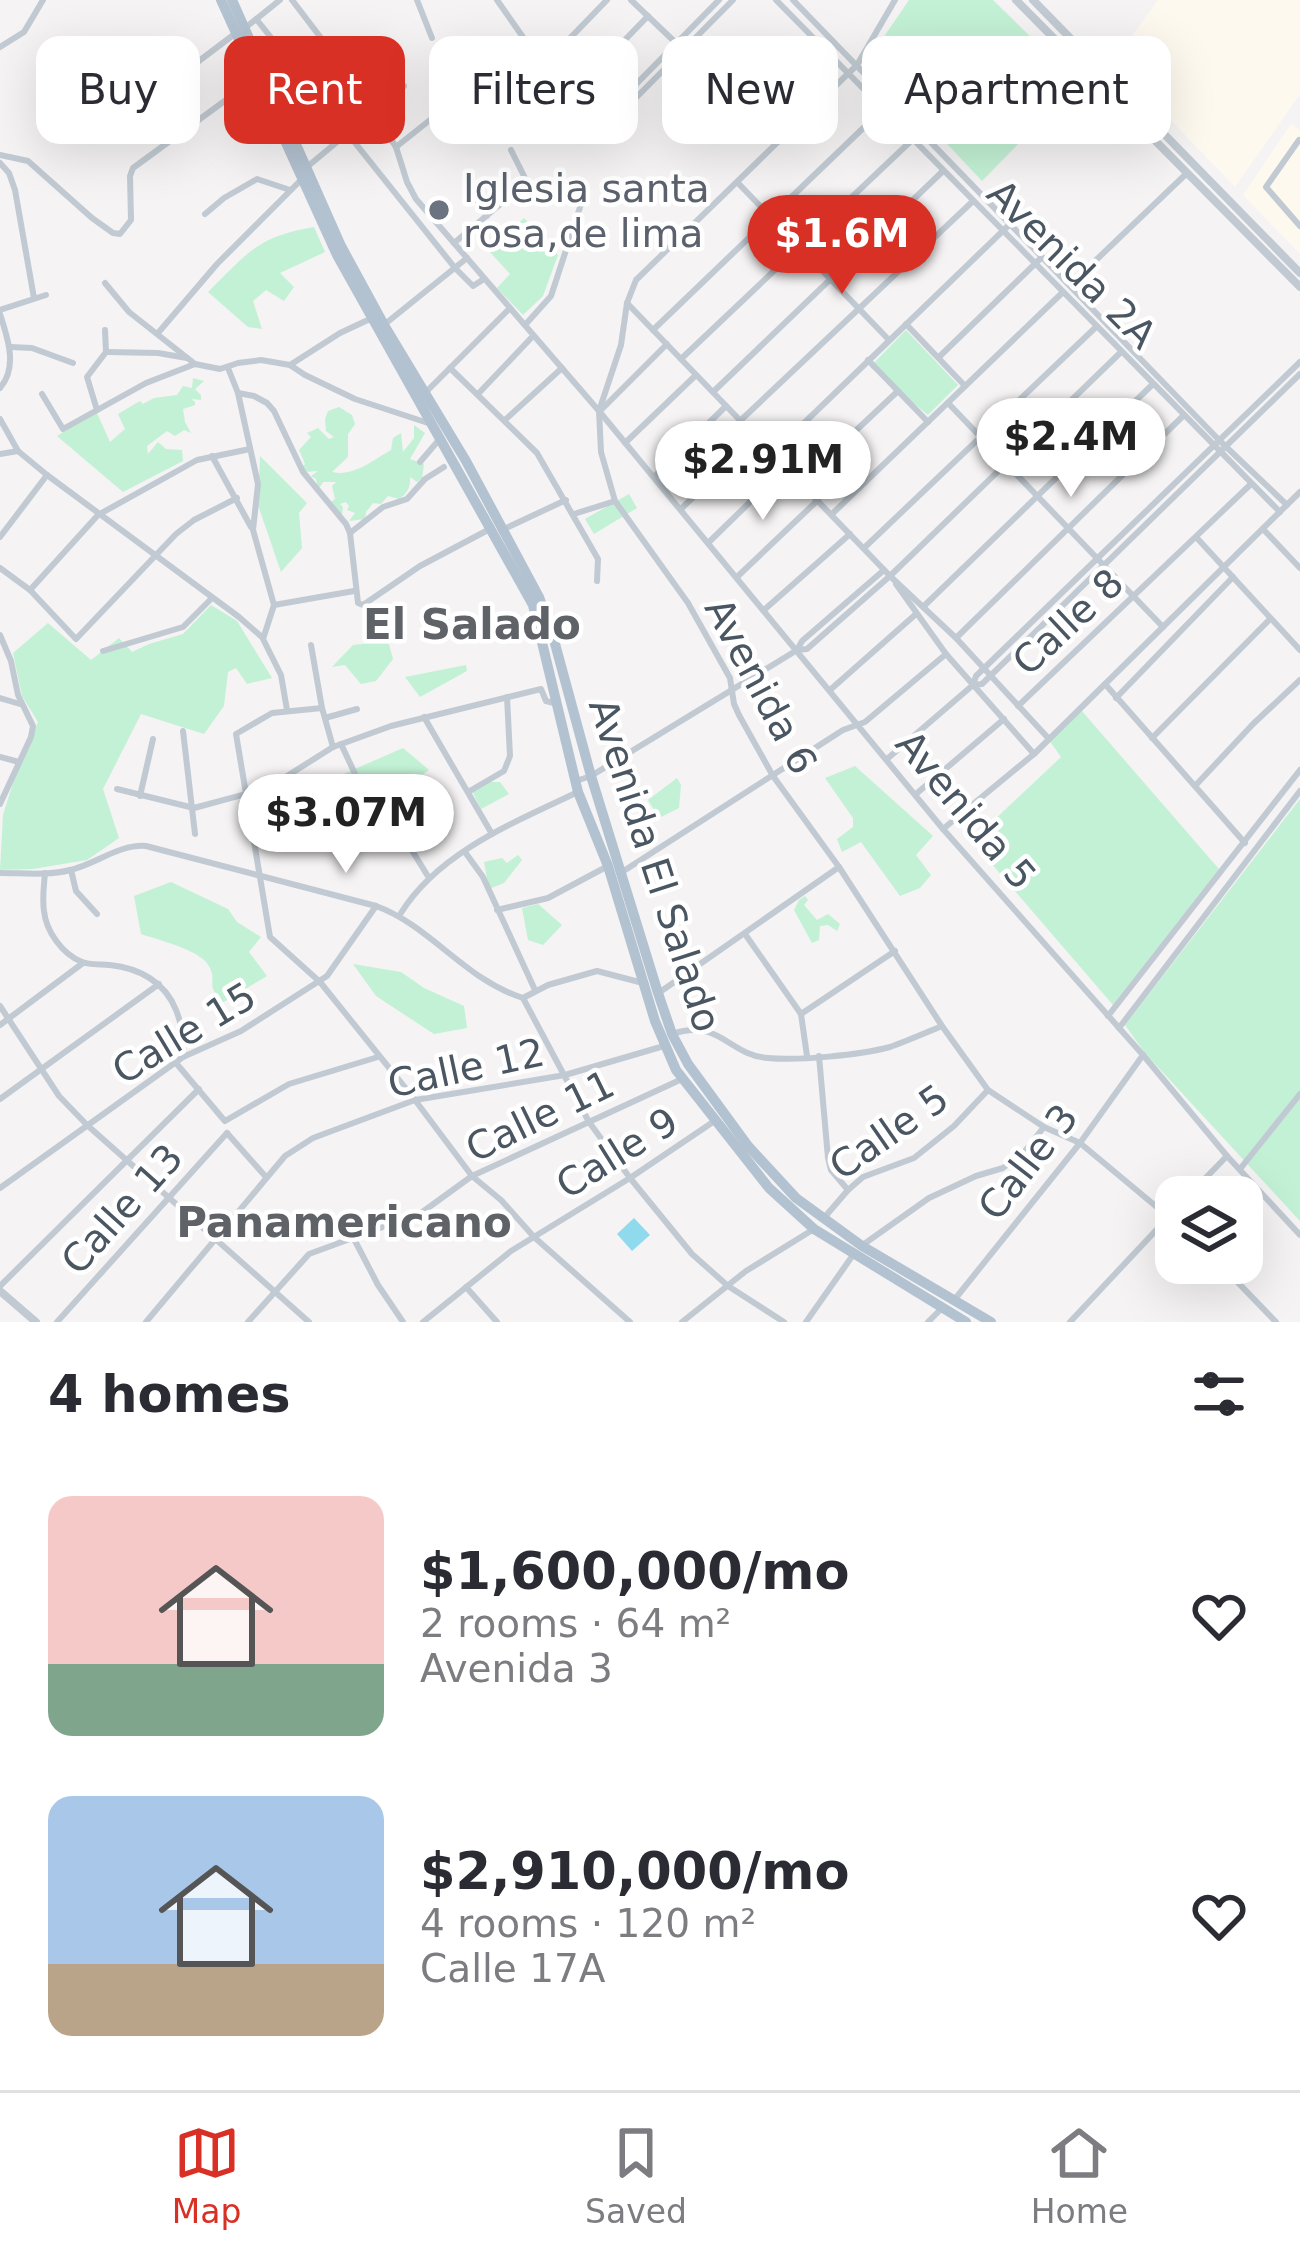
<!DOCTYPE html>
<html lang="en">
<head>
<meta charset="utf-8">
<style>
	body { margin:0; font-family:"DejaVu Sans",sans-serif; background:#f2f2f3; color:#2b2b33; height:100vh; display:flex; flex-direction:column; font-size:45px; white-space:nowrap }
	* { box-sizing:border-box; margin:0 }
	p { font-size:39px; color:#7c7c81 }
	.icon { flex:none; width:66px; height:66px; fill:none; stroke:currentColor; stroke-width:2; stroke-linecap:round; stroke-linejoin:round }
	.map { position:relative; height:1322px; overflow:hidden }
	.side { display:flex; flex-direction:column; background:#fff; flex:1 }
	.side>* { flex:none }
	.banner { position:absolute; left:36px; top:36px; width:1230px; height:108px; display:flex; gap:24px }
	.fabs { position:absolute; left:1155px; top:1176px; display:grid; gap:24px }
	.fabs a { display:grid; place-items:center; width:108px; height:108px; border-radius:24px; background:#fff; box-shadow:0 12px 48px #0002; font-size:60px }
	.price { position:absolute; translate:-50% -102px; padding:0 27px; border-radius:42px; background:#fff; color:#222; font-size:39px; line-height:78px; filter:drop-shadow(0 3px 6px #0008) }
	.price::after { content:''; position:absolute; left:50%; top:72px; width:36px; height:27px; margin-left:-18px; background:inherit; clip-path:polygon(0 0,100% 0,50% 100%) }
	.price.current { background:#d93025; color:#fff }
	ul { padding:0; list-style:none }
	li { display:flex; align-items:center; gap:36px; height:300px; padding:0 48px }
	li span { display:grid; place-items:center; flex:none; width:336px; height:240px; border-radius:24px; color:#555 }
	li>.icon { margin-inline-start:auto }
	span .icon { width:144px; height:144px; fill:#fffc; stroke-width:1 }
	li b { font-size:51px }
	h2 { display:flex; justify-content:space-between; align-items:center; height:144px; padding:0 48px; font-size:51px }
	.pill { padding:0 42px; border-radius:24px; background:#fff; box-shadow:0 12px 48px #0002; font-size:42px; line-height:108px }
	.pill.current { background:#d93025; color:#fff }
	.tabs { display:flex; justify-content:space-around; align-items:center; height:168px; border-top:3px solid #e1e1e2; background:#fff; font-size:33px; color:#7c7c81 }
	.tabs a { display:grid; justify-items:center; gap:6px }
	.tabs .current { color:#d93025 }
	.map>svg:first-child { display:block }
	.commercial { fill:#fdf9ef }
	.green { fill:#c3f1d5 }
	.water { fill:#90daee }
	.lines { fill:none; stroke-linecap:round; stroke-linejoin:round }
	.minor { stroke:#c1cad2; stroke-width:6 }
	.tertiary { stroke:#c1cad2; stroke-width:8 }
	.primary { stroke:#b3c2d1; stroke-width:10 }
	.worship-dot { fill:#6b7280; stroke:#fff; stroke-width:4.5 }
	.labels { text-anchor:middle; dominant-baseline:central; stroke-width:9; stroke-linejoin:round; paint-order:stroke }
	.worship-label { font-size:39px; fill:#5b616d; stroke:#fff; text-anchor:start }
	.street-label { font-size:39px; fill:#4a5661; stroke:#fff }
	.neighbourhood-label { font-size:42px; font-weight:bold; fill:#5f6368; stroke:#fff }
</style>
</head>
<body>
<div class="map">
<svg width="1300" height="1322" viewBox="0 0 1300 1322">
	<rect width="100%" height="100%" fill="#f5f3f3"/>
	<g class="commercial">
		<polygon points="1158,0 1300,0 1300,94 1235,187 1114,61"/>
		<polygon points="1291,124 1300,130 1300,254 1243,195"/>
	</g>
	<g class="green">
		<polygon points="909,0 993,0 1078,83 982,181 868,60"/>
		<polygon points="524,218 558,255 543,296 523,315 497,288 510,274 489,251"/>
		<path d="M314,227L325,252L280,273L294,287L284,301L266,290L253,301L262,329L248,327L208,292C248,253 256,237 314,227Z"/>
		<polygon points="906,330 958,385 928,415 870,367"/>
		<polygon points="193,378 204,381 195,389 201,395 201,400 191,399 195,402 195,405 183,409 185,422 191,433 184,430 175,436 167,431 147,446 148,454 158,442 166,449 182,450 183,461 123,492 57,436 96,411 110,442 125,429 118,414 140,401 143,404 154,398 177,395 183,386 192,388"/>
		<path d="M339,407L352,415L355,424L348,434V457L332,472C354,477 373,460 391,450L393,438L401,433L403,452L414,438V425L425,433L410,459L424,464L422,478L417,482L410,477C411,486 407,494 399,499L388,496L381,504L373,503L366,512L365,519L349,521L355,513L347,510L349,506L346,502L340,504L343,507L342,516L331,502L335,499L332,486L336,482H323L318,490L316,479L311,476L318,471L304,472L302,467L305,464L299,450L311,437L307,433L318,428L329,439L334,437L326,431L325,419L328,411Z"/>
		<polygon points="260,456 307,503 299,513 302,548 281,572 258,505"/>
		<polygon points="629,494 637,508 594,534 585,519"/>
		<polygon points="211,605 237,621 272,678 247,684 236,668 228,672 224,706 204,734 141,714 103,789 119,838 87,860 33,869 0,870 3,815 17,770 38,722 22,696 13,653 48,623 91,660 119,638 132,652 149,644 183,634"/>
		<polygon points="388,641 393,659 376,681 361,684 345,665 332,667 353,645"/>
		<polygon points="466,665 467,671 420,697 405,677"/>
		<polygon points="1081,710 1219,869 1113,1005 972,841 1061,757 1049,740"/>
		<polygon points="403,748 429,770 391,797 312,807 307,790"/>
		<polygon points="855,766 933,836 916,855 931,875 920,888 900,896 861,842 842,852 837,839 853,827 853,818 825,778"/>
		<polygon points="677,778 681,785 679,808 659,818 648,800"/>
		<polygon points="488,782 500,782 509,794 481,809 472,791"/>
		<polygon points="417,785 446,814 422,827 403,796"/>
		<polygon points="1300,799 1300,1221 1145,1053 1125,1025"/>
		<polygon points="518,855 522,860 504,883 489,889 484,862 502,858 507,863"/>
		<path d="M171,882L228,909L237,922L261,937L249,952L267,976L222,1003C205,982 217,984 210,968C203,950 158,940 141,934L134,896Z"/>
		<polygon points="805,896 808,900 804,905 817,920 828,914 840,924 837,931 828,925 820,926 819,940 812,943 794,910 799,900"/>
		<polygon points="538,904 562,925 543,945 528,940 522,908"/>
		<polygon points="353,964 401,972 424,988 464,1006 467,1028 434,1034 376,996"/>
	</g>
	<polygon class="water" points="634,1218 650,1235 632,1251 617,1234"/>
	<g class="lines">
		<g class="minor">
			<polyline points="292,0 347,72 396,147 407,182 416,199 599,411 943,829 1143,1055 1227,1156 1300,1235"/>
			<polyline points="417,0 432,38"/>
			<polyline points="497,0 567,100 597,137 733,0"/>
			<polyline points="631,0 676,43"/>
			<polyline points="776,0 1280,512"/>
			<polyline points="793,0 1220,441 1287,505"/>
			<polyline points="895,0 857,65 636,280 627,303 621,345 599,411 601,452 615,501 688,603 730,678 734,704 739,715 773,776 839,867 942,1026 988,1090 1044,1127 1080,1143 1176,1223"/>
			<polyline points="257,20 455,268 473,286 484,279"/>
			<polyline points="245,28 280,0"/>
			<polyline points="0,47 24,32 43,0"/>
			<polyline points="57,52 76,39 94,50 123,62 152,48 168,63 173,77"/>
			<polyline points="543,66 607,0"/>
			<polyline points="567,100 648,16"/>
			<polyline points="127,109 143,89 187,70 236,33"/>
			<polyline points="590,131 719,0"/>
			<polyline points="1299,140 1266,187 1300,226"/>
			<polyline points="396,147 435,116 459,119 477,96"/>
			<polyline points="0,155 28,161 92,218 113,233 120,234 131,220 130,176 133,168 256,78"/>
			<polyline points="0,163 9,173 15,190 34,298"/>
			<polyline points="307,167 404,86"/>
			<polyline points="738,183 889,340"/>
			<polyline points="476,199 487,216"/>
			<polyline points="205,214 224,198 257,179 290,190"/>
			<polyline points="454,243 527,182 511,150"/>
			<polyline points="105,283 129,312 195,364"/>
			<polyline points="1070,285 1187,173"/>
			<polyline points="627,303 890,576 956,638 1049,739"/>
			<polyline points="0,310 46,295"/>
			<path d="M0,314C8,339 18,367 0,388"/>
			<polyline points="385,324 467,258"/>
			<polyline points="906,324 965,386"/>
			<polyline points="525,325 551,296 585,192"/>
			<polyline points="653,330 882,110"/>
			<polyline points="158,333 217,264 301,180"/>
			<polyline points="10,347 32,348 73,363"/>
			<polyline points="107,352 158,353 187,358"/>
			<polyline points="939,357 1042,257"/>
			<polyline points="681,359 912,140"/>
			<polyline points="868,360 928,422"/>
			<polyline points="290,365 340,333 370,319"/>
			<polyline points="228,368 238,393 258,484 253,530 274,605 263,639 281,675 287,710"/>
			<polyline points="450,368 537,453 598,559 597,581"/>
			<polyline points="713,392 943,171"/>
			<polyline points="238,393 254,396 267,403 274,411 303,472 346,524 350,533 358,603 363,605 420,566 488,530"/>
			<polyline points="42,394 63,429 146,383 195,364 220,369 238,363 261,360 290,365 305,375 355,399 428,423"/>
			<polyline points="424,394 510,308"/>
			<polyline points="478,394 533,336"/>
			<polyline points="948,403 1163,627"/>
			<polyline points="602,409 667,344"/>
			<polyline points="97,410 87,377 106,352 105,330"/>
			<polyline points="0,419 18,451 47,475 239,617 263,638"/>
			<polyline points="505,420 562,368"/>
			<polyline points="741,420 972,202"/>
			<polyline points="625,443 696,375"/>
			<polyline points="773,453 1010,224"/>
			<polyline points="0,454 18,451"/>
			<polyline points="212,456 251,527"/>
			<polyline points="420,462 438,441"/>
			<polyline points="654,477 726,406"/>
			<polyline points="801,482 898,391"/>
			<polyline points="681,509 756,436"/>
			<polyline points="574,514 615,501"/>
			<polyline points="832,514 1062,293"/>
			<polyline points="504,529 566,500"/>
			<polyline points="1263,529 1300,568"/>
			<polyline points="350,533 383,507 407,499 425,479 444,467"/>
			<polyline points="0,537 47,475"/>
			<polyline points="1196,537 1300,650"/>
			<polyline points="708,543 786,467"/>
			<polyline points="864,548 1096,327"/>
			<polyline points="0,568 30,590 76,639 176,534 194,520 237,498"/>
			<polyline points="737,577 818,500"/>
			<polyline points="896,584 946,654 1034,754"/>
			<polyline points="30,590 98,515 197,460 250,449"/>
			<polyline points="274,605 354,591"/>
			<polyline points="924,606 1153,384"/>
			<polyline points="764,610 850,534"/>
			<polyline points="0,635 11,661 18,695 33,726 31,737 0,804"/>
			<polyline points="956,638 1183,416"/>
			<polyline points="311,645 322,708 333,747"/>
			<polyline points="797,650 802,641 884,570"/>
			<polyline points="103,651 183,627 212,598"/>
			<polyline points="1105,684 1245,843"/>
			<polyline points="973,685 976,676 1300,362"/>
			<polyline points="830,690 916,614"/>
			<polyline points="0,698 20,704"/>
			<polyline points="1116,698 1233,577"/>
			<polyline points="1018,706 1251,484"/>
			<polyline points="322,708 272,713 236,734 270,937 320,982 415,1100 472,1176 501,1200 534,1237 630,1322"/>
			<polyline points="424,717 492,834"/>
			<polyline points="325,718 357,709"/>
			<polyline points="183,731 195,834"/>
			<polyline points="1152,738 1270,619"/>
			<polyline points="341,744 357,778 400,831 429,878"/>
			<polyline points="0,757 19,762"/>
			<polyline points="887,759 973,685 982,684 1300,374"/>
			<polyline points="576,781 591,776 797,650 807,649 890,576 1120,353"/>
			<polyline points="1195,786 1253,724 1300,680"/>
			<polyline points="117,789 194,808 268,788 333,747 391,726 541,689 546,701 558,704"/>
			<polyline points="468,792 504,771 510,756 507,697"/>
			<polyline points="916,794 1004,719"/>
			<polyline points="140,796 153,739"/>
			<polyline points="943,829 1034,754 1300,492"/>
			<polyline points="465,852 483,877 535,990"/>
			<polyline points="71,870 76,891 97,914"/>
			<polyline points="622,872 843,730 865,722 946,654"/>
			<path d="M0,873C23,873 48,876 70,870C96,864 119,844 146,846L376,906C431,926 465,980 523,998"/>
			<path d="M45,873C44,885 42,898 44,911C46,931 62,954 82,962C89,965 101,964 110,965C139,968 165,982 176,1010C182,1025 185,1041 183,1057"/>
			<polyline points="497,910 548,898 608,866"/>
			<path d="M401,913C439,852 515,822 578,792"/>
			<polyline points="745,934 801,1014 807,1056"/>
			<polyline points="660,992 839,867"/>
			<polyline points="523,998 589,1122 630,1178 692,1254 728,1286 784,1322"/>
			<polyline points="523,998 548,985 597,971 643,983"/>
			<polyline points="0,1006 59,1096 87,1125 309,1322"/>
			<polyline points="801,1014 895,951"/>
			<polyline points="1108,1016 1300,770"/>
			<polyline points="0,1025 83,963"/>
			<polyline points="1119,1028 1300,791"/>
			<path d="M672,1034C720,1018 728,1055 768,1058C798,1061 860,1055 890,1047C907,1041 925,1033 942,1026"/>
			<polyline points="819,1056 828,1158 831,1170 848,1190"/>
			<polyline points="176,1063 224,1120"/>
			<polyline points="0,1099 159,984"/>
			<polyline points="225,1121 289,1084 378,1057"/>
			<polyline points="227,1133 266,1177"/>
			<polyline points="1240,1169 1300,1094"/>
			<polyline points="0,1188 183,1057 241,1031 327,976 376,906"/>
			<polyline points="1187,1197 1227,1156"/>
			<polyline points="823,1219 848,1190 863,1177 914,1158 954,1126 988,1090"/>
			<polyline points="353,1237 378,1285 403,1322"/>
			<polyline points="864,1244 929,1198 976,1176 1003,1168 1025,1151 1044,1127"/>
			<polyline points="1219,1263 1276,1322"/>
			<polyline points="0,1286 199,1089"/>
			<polyline points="466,1287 497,1322"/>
			<polyline points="955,1299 1080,1143 1143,1055"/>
			<polyline points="57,1322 227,1133"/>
			<polyline points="146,1322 285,1156 313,1138 415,1100 565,1075 664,1046"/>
			<polyline points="248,1322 309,1254 421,1213 472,1176 682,1079"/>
			<polyline points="423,1322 511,1251 630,1178 716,1120"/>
			<polyline points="682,1322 746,1271 814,1229"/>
			<polyline points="806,1322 853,1255"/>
			<polyline points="928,1322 942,1308"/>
			<polyline points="1070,1322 1176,1209"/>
		</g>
		<g class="tertiary">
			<polyline points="1016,0 1300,287"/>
			<polyline points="1033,0 1300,273"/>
			<polyline points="0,1291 36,1322"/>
		</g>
		<g class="primary">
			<polyline points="221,0 337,255 533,605 578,792 608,866 655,1021 676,1070 769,1188 814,1229 966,1322"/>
			<polyline points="232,0 341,246 384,325 466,461 539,597 554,640 591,776 658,993 672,1034 688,1064 748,1146 796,1198 862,1246 991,1322"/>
		</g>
	</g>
	<circle class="worship-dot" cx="439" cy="210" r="12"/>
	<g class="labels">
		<g class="worship-label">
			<text x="463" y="188">Iglesia santa<tspan x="463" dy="45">rosa,de lima</tspan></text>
		</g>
		<g class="street-label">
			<text transform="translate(1072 264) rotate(45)">Avenida 2A</text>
			<text transform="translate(1068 622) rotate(-43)">Calle 8</text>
			<text transform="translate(761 686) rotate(62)">Avenida 6</text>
			<text transform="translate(966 810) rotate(50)">Avenida 5</text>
			<text transform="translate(655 865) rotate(72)">Avenida El Salado</text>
			<text transform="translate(184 1033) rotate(-31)">Calle 15</text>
			<text transform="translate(466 1068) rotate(-12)">Calle 12</text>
			<text transform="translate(540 1116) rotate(-26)">Calle 11</text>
			<text transform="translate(889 1132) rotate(-35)">Calle 5</text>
			<text transform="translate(617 1153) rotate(-32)">Calle 9</text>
			<text transform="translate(1028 1162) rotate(-52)">Calle 3</text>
			<text transform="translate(122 1209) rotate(-48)">Calle 13</text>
		</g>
		<g class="neighbourhood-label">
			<text x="472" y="624">El Salado</text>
			<text x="344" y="1222">Panamericano</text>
		</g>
	</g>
</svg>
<div class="fabs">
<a><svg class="icon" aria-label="layers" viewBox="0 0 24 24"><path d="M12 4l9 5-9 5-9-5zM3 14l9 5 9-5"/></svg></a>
</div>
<b class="price current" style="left:842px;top:297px">$1.6M</b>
<b class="price" style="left:1071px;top:500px">$2.4M</b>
<b class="price" style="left:763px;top:523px">$2.91M</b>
<b class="price" style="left:346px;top:876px">$3.07M</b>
<div class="banner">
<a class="pill">Buy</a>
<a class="pill current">Rent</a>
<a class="pill">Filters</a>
<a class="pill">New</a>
<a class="pill">Apartment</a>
</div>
</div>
<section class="side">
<h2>4 homes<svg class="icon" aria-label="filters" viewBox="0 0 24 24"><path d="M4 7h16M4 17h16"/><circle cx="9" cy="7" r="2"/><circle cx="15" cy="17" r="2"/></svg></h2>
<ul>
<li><span style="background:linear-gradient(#f6c9c9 70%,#7fa58c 0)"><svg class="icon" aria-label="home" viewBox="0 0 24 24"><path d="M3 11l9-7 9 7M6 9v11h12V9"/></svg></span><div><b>$1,600,000/mo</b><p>2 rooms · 64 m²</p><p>Avenida 3</p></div><svg class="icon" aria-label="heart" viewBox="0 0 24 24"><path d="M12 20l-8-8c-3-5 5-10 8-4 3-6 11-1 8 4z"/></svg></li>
<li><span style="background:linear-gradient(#a9c7e8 70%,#b9a48a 0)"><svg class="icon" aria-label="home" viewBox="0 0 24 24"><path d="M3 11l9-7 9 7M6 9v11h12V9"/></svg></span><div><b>$2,910,000/mo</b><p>4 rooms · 120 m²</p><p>Calle 17A</p></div><svg class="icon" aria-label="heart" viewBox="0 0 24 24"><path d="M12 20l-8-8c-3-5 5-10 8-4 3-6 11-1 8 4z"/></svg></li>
</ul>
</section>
<nav class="tabs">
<a class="current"><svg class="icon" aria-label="map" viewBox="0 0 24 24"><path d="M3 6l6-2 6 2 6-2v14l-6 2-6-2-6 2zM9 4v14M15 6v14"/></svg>Map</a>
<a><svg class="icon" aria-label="saved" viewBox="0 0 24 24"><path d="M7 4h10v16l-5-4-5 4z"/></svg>Saved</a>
<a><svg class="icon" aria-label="home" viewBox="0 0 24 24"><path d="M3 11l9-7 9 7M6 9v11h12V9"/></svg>Home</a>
</nav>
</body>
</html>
